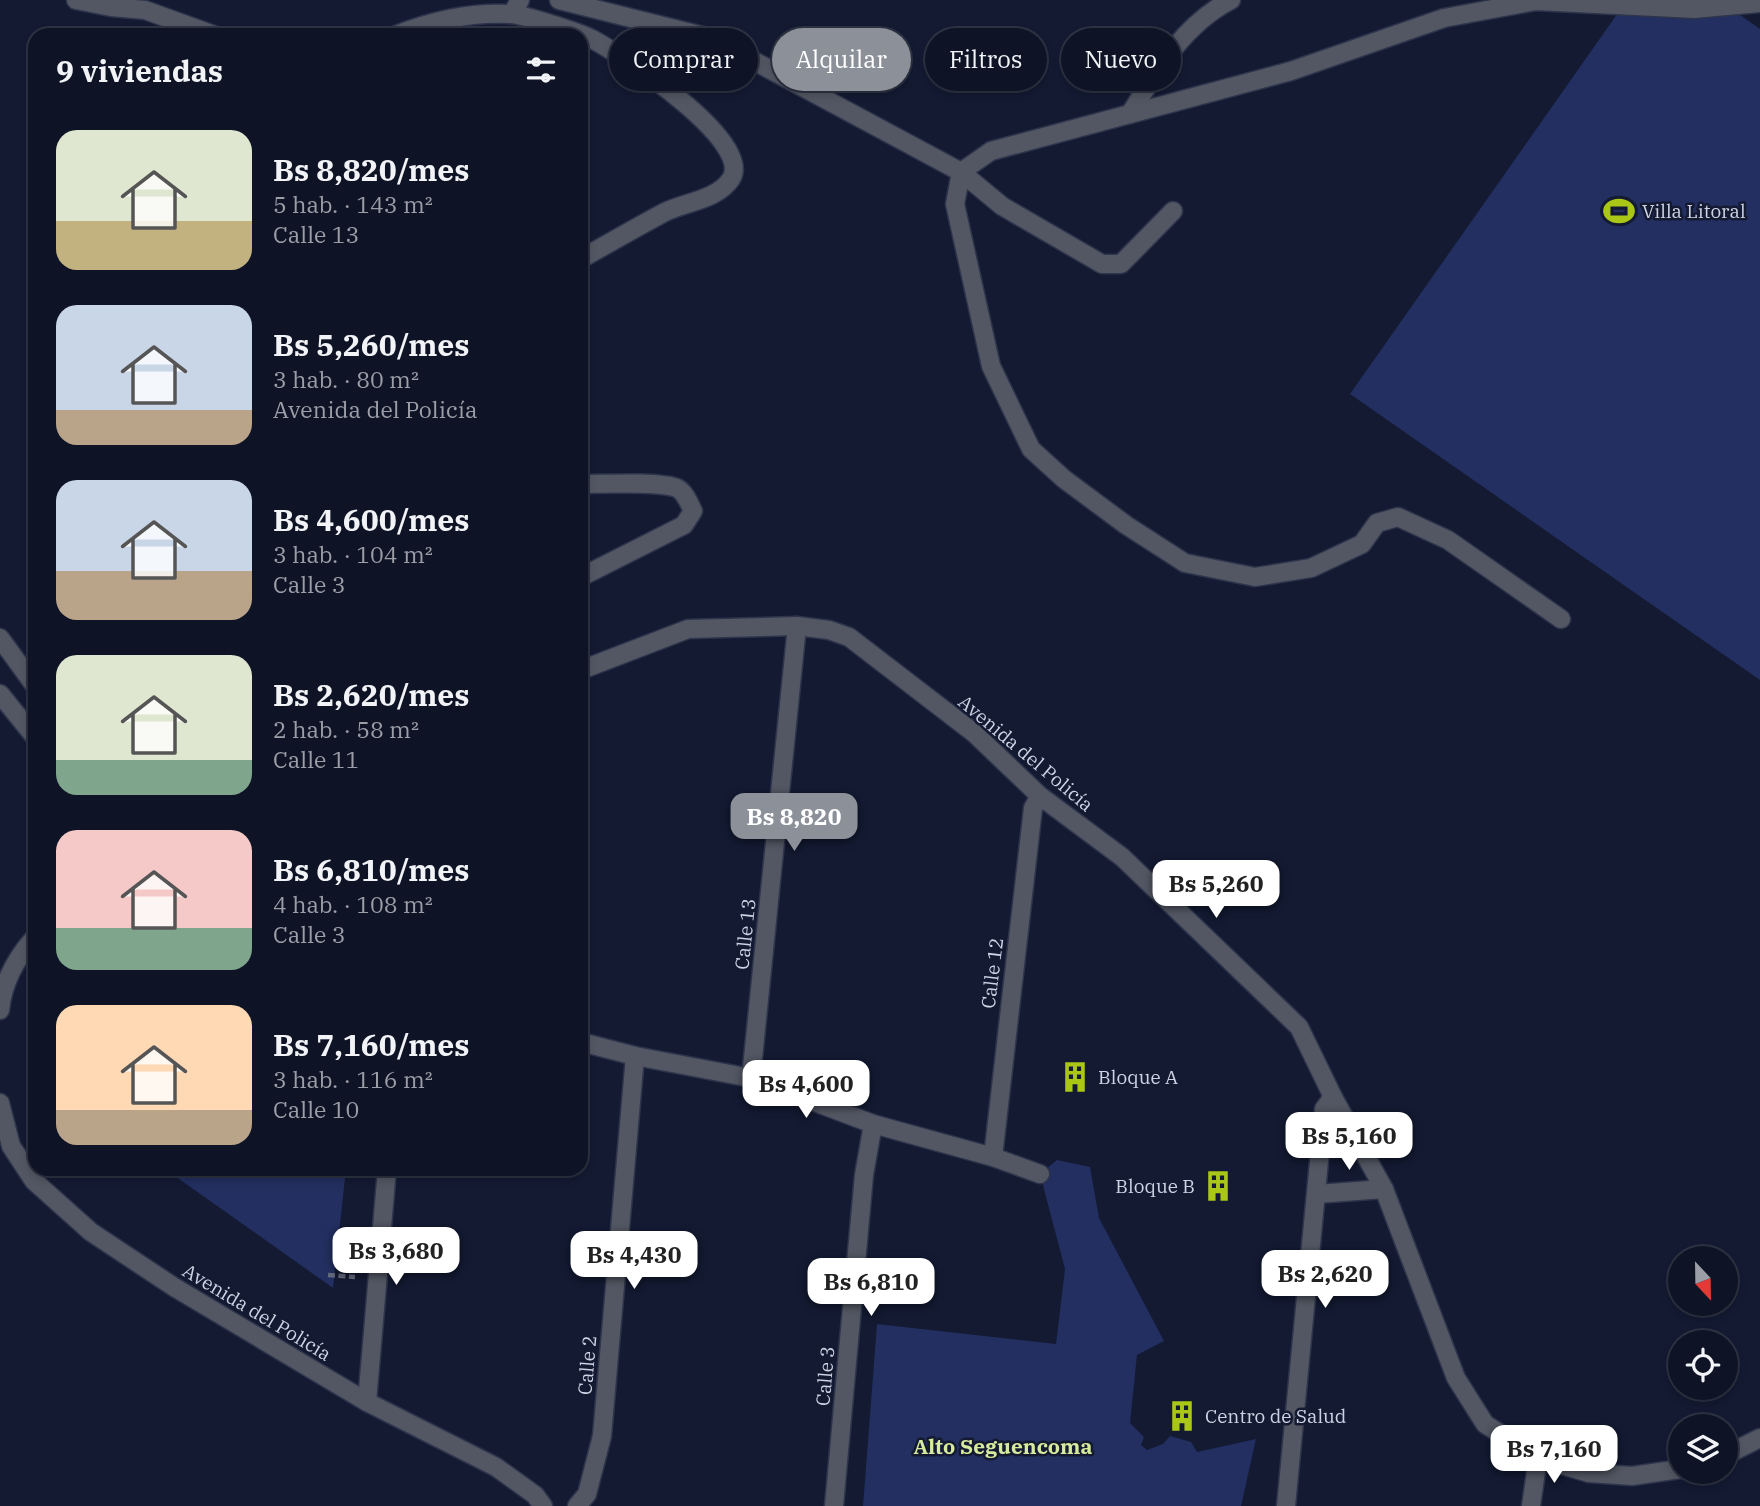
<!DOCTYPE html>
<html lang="es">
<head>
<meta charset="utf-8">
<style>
	body { margin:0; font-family:"IBM Plex Serif",serif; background:#1c2132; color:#f1f3f6; height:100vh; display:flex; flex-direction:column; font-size:26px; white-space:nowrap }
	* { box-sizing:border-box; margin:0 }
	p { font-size:23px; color:#9b9ea7 }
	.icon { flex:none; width:38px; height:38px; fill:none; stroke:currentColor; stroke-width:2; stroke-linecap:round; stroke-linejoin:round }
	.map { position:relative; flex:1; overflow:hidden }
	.side { position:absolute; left:28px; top:28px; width:560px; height:1148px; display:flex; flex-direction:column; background:#0e1426; border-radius:21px; box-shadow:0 4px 10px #0003,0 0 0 2px #2e3343 }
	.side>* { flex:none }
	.top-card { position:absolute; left:609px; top:28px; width:665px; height:63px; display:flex; gap:14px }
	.needle { width:46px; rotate:158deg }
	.fabs { position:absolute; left:1668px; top:1246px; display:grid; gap:14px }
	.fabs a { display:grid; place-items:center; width:70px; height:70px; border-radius:50%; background:#0e1426; box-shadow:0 4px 10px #0003,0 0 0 2px #2e3343; font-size:35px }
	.price { position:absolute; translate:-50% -60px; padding:0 16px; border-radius:14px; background:#fff; color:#222; font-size:23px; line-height:46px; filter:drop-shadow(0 2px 4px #0008) }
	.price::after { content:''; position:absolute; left:50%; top:42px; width:21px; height:16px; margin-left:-10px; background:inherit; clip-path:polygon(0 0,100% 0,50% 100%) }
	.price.active { background:#8c9099; color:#fff }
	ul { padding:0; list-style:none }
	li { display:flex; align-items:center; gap:21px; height:175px; padding:0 28px }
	li span { display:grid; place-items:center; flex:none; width:196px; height:140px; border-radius:21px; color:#555 }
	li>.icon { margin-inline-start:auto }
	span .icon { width:84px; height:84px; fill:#fffc; stroke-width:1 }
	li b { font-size:30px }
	h2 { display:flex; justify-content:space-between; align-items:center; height:84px; padding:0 28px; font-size:30px }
	.pill { padding:0 24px; border-radius:32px; background:#0e1426; box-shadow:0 4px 10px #0003,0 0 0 2px #2e3343; font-size:24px; line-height:63px }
	.pill.active { background:#8c9099; color:#fff }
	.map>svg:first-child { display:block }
	.green { fill:#222f60 }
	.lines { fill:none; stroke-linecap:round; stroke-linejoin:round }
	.lane-casing { stroke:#2d344b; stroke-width:21 }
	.street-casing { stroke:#2d344b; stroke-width:21 }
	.path { stroke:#646a7f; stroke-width:4.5; stroke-dasharray:7 3.5; stroke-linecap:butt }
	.lane { stroke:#525763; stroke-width:18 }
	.street { stroke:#525763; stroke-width:18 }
	.labels { text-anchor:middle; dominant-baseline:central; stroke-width:5; stroke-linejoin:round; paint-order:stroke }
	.poi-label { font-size:19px; fill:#cdd3e4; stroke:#131a32; text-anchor:start }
	.street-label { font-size:19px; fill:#cdd3e4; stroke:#131a32 }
	.neighbourhood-label { font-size:21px; font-weight:bold; fill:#d7ea9e; stroke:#131a32 }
</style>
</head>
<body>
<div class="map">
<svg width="1760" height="1506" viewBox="0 0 1760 1506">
	<rect width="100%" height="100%" fill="#131a32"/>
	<g class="green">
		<polygon points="1627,0 1719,0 1760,29 1760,680 1350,394"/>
		<polygon points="1057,1160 1090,1167 1099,1218 1164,1341 1137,1355 1130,1423 1144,1437 1141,1445 1147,1450 1163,1444 1170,1436 1191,1442 1197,1452 1256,1439 1241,1506 863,1506 877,1324 1056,1344 1065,1269 1040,1174"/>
		<polygon points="165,1169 346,1169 333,1288"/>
	</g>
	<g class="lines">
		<defs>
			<g id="lane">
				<polyline points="559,0 711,38 961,172 991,151 1291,71 1444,18 1536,1 1694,9 1760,3"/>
				<polyline points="512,14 520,0"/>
				<polyline points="1173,211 1121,264 1102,264 1002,206 961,172 955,204 991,366 1031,449 1064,479 1126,525 1185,563 1255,577 1311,568 1362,544 1377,523 1398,517 1448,540 1561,619"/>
				<polyline points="0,638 35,686"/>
				<polyline points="0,694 35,737"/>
			</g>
			<g id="street">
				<polyline points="76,0 111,7 145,10 214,35"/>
				<path d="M396,35C431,21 472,12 510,14C525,15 579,32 592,39C620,54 755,141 731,179C717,200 685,202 665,212C637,227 609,243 581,259"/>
				<path d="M1130,114C1157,70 1184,24 1231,0"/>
				<path d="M581,484C604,484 657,481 677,488C685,492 689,503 693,511L684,525L581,577"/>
				<polyline points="581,670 688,629 797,626 829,630 849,637 974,733 1040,796 1122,857 1299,1027 1333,1097 1384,1189 1456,1378 1485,1424 1538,1458 1589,1473 1632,1476 1680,1469"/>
				<path d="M0,1010C3,981 16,958 35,937"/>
				<polyline points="581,1042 635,1056 751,1078 873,1124 993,1157 1040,1174"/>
				<polyline points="751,1078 797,626"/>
				<polyline points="0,1103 11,1146 34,1181 91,1232 174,1287 367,1402 496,1467 535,1495 543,1506"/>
				<polyline points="993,1157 1033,808 1040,796"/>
				<polyline points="1317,1194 1384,1189"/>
				<polyline points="367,1402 387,1169"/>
				<polyline points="1726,1455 1760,1438"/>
				<polyline points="577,1506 587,1494 602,1436 635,1056"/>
				<polyline points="834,1506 864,1175 873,1124"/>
				<polyline points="1286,1506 1324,1109 1333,1097"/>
				<polyline points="1531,1506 1538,1458"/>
			</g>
		</defs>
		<use href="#lane" class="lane-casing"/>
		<use href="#street" class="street-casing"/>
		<polyline class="path" points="328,1275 355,1277"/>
		<use href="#lane" class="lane"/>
		<use href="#street" class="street"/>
	</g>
	<defs>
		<symbol id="stadium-bare" viewBox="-9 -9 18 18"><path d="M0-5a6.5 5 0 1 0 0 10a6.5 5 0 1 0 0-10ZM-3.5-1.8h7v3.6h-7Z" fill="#aac717" stroke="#131a32" stroke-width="2.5" paint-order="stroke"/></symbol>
		<symbol id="building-bare" viewBox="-9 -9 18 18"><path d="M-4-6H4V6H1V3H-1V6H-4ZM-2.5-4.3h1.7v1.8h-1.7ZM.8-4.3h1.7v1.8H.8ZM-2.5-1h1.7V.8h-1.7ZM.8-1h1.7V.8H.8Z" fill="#aac717" stroke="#131a32" stroke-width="2.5" paint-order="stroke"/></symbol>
	</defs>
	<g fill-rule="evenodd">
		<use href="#stadium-bare" x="1597" y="189" width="44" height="44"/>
		<use href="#building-bare" x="1053" y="1055" width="44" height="44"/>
		<use href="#building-bare" x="1196" y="1164" width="44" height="44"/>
		<use href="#building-bare" x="1160" y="1394" width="44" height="44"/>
	</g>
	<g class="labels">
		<g class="poi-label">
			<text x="1642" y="211">Villa Litoral</text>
			<text x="1098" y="1077">Bloque A</text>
			<text x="1195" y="1186" text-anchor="end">Bloque B</text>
			<text x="1205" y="1416">Centro de Salud</text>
		</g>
		<g class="street-label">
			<text transform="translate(1026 753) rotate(40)">Avenida del Policía</text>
			<text transform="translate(745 934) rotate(-84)">Calle 13</text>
			<text transform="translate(992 973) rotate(-83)">Calle 12</text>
			<text transform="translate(257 1312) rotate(31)">Avenida del Policía</text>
			<text transform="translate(587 1365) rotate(-85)">Calle 2</text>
			<text transform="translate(825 1376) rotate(-85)">Calle 3</text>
		</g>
		<g class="neighbourhood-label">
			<text x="1003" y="1446">Alto Seguencoma</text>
		</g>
	</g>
</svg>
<div class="fabs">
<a><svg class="needle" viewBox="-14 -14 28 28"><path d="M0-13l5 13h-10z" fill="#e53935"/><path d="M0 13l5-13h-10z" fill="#9b9ea7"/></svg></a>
<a><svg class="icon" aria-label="locate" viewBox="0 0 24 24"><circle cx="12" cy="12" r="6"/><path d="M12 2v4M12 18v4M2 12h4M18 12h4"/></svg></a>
<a><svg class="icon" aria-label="layers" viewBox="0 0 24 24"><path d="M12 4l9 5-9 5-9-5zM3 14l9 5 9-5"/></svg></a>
</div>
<b class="price active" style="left:794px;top:853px">Bs 8,820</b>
<b class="price" style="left:1216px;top:920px">Bs 5,260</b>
<b class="price" style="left:806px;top:1120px">Bs 4,600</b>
<b class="price" style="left:1349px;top:1172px">Bs 5,160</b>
<b class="price" style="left:396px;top:1287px">Bs 3,680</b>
<b class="price" style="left:634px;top:1291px">Bs 4,430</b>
<b class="price" style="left:1325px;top:1310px">Bs 2,620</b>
<b class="price" style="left:871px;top:1318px">Bs 6,810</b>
<b class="price" style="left:1554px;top:1485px">Bs 7,160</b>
<div class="top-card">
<a class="pill">Comprar</a>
<a class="pill active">Alquilar</a>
<a class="pill">Filtros</a>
<a class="pill">Nuevo</a>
</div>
<section class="side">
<h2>9 viviendas<svg class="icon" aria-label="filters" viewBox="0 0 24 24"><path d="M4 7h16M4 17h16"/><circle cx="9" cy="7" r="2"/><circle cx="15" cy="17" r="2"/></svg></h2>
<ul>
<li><span style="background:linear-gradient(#dfe7d0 65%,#c2b280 0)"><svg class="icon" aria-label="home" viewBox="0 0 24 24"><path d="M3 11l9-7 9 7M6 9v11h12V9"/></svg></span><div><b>Bs 8,820/mes</b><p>5 hab. · 143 m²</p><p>Calle 13</p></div></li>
<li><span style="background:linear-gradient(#c9d6e8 75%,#b9a48a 0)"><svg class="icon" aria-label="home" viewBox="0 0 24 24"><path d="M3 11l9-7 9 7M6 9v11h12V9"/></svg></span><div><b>Bs 5,260/mes</b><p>3 hab. · 80 m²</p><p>Avenida del Policía</p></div></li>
<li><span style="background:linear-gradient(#c9d6e8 65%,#b9a48a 0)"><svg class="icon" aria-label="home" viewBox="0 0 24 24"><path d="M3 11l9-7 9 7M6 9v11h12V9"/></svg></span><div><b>Bs 4,600/mes</b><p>3 hab. · 104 m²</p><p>Calle 3</p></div></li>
<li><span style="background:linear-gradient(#dfe7d0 75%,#7fa58c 0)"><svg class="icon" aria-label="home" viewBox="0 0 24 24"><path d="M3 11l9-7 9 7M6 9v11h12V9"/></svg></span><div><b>Bs 2,620/mes</b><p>2 hab. · 58 m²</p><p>Calle 11</p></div></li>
<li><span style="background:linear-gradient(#f6c9c9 70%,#7fa58c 0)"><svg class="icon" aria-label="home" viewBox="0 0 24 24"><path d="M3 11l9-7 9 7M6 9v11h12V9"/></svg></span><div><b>Bs 6,810/mes</b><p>4 hab. · 108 m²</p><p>Calle 3</p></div></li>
<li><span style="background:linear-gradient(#ffd9b3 75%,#b9a48a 0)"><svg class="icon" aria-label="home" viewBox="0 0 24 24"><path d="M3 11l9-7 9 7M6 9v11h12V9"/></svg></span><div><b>Bs 7,160/mes</b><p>3 hab. · 116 m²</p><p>Calle 10</p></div></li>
</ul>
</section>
</div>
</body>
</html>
